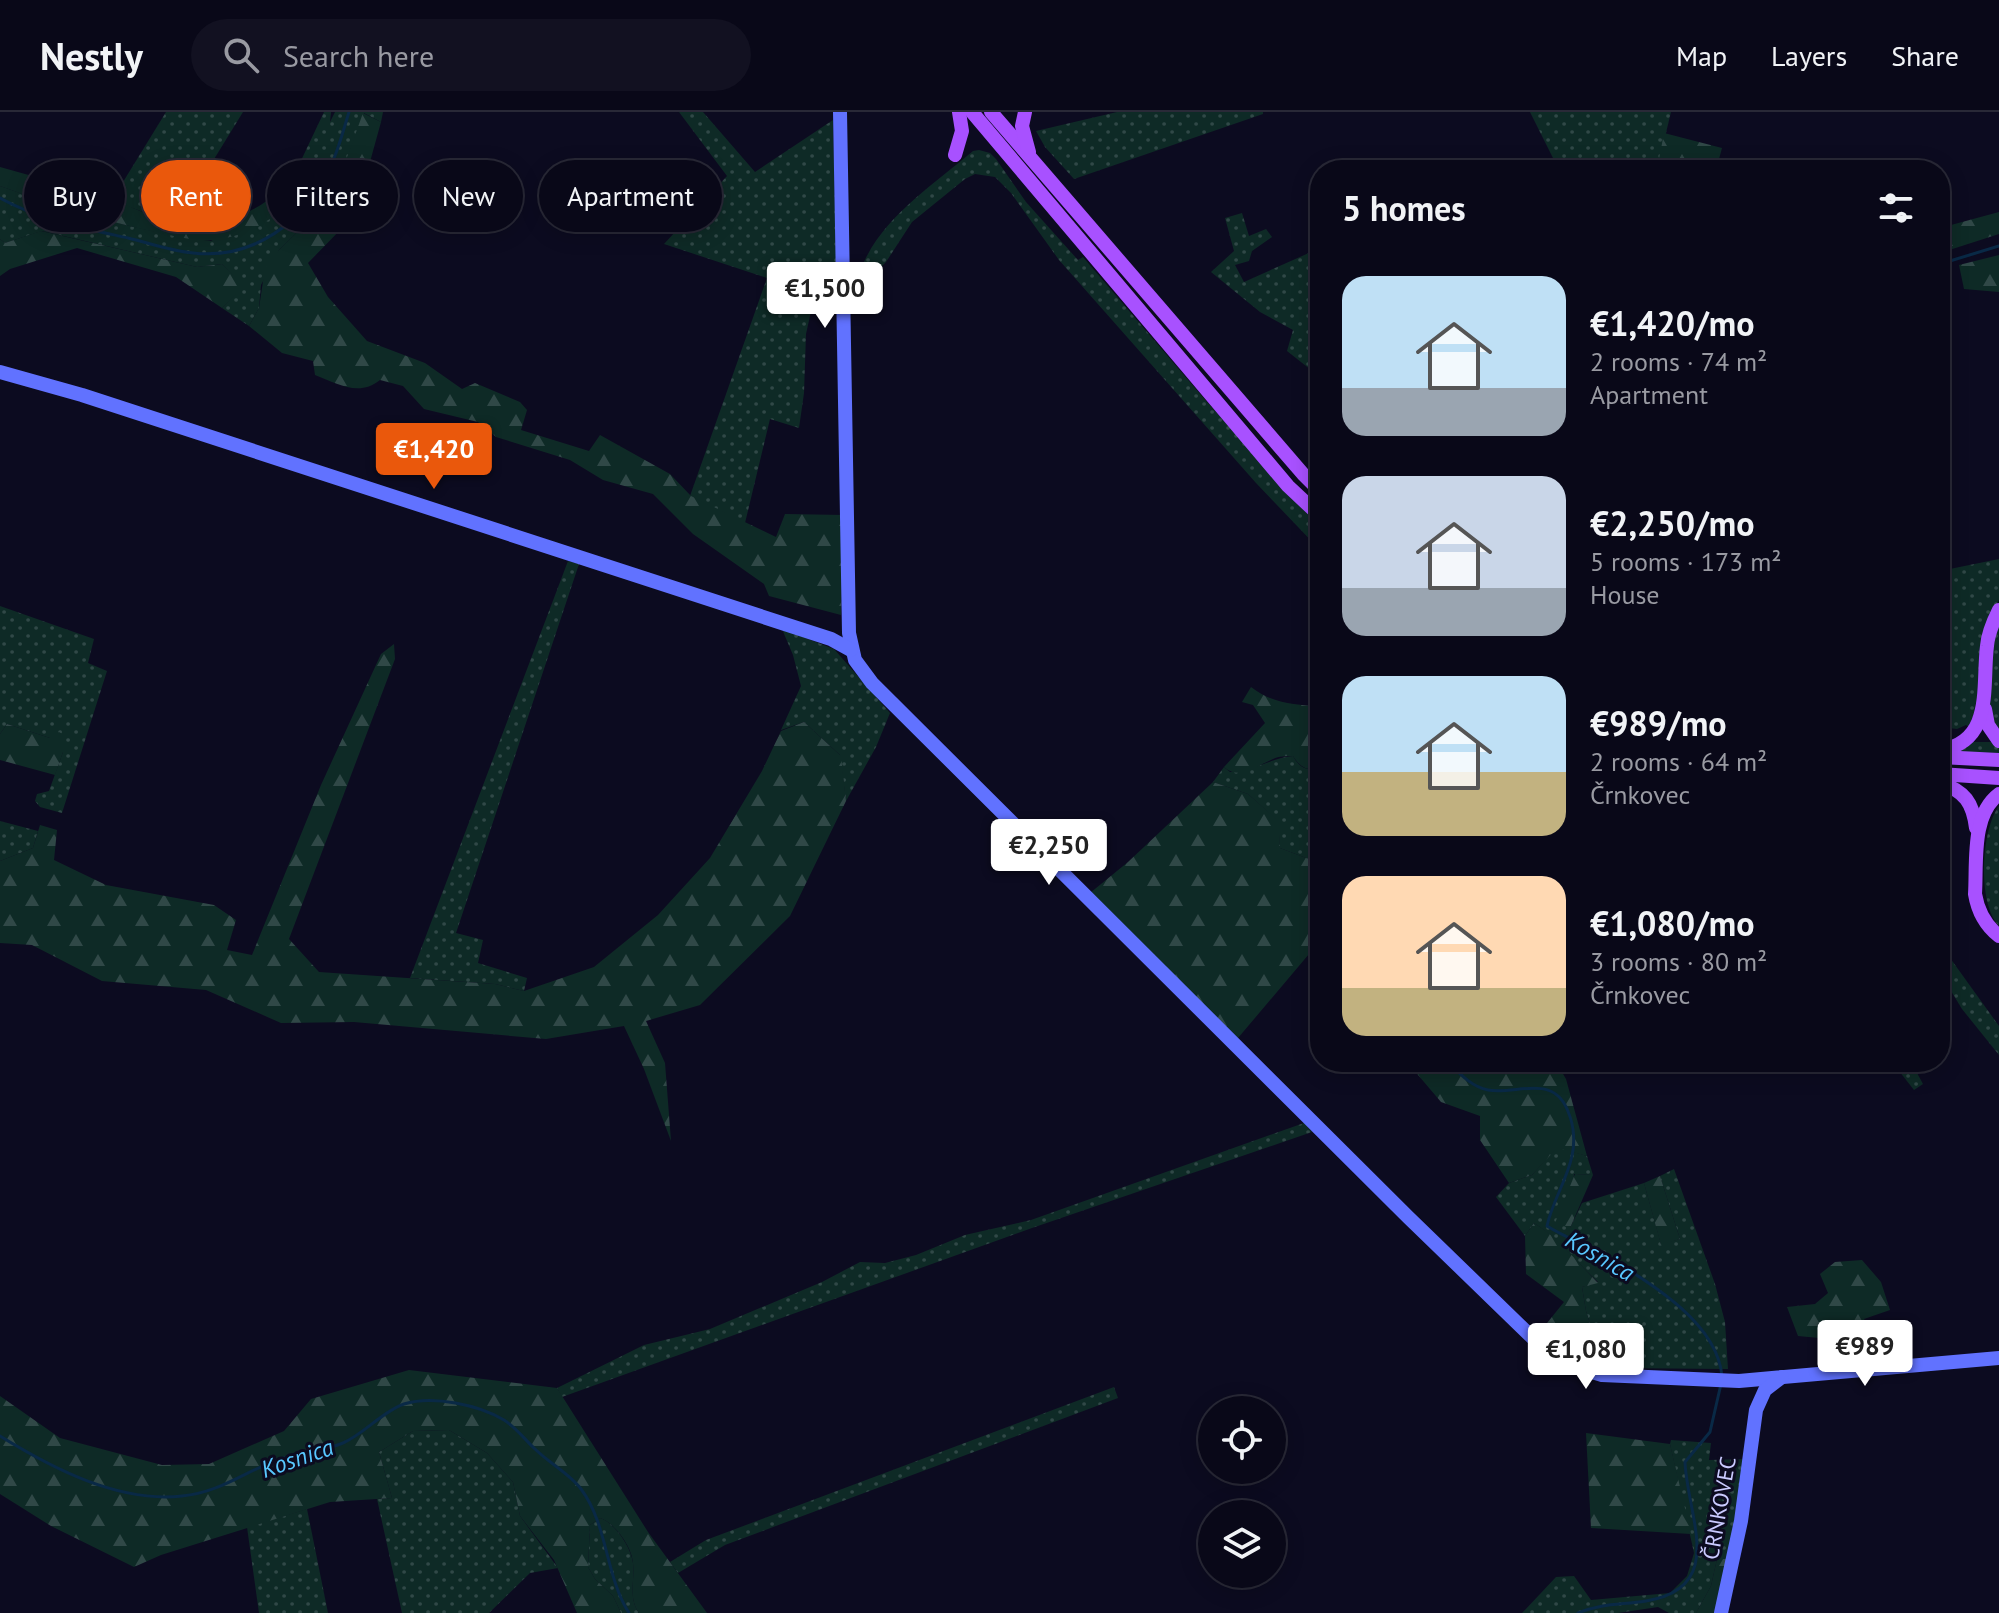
<!DOCTYPE html>
<html lang="en">
<head>
<meta charset="utf-8">
<style>
	body { margin:0; font-family:"PT Sans",sans-serif; background:#121121; color:#f1f3f6; height:100vh; display:flex; flex-direction:column; font-size:30px; white-space:nowrap }
	* { box-sizing:border-box; margin:0 }
	p { font-size:26px; color:#999aa2 }
	.icon { flex:none; width:44px; height:44px; fill:none; stroke:currentColor; stroke-width:2; stroke-linecap:round; stroke-linejoin:round }
	.map { position:relative; flex:1; overflow:hidden }
	.drawer { position:absolute; left:1310px; top:48px; width:640px; height:912px; display:flex; flex-direction:column; background:#090818; border-radius:32px; box-shadow:0 4px 20px #0003,0 0 0 2px #292937 }
	.drawer>* { flex:none }
	.guide { position:absolute; left:24px; top:48px; width:760px; height:72px; display:flex; gap:16px }
	.buttons { position:absolute; left:1198px; top:1284px; display:grid; gap:16px }
	.buttons a { display:grid; place-items:center; width:88px; height:88px; border-radius:50%; background:#090818; box-shadow:0 4px 20px #0003,0 0 0 2px #292937; font-size:40px }
	.price { position:absolute; translate:-50% -68px; padding:0 18px; border-radius:8px; background:#fff; color:#222; font-size:26px; line-height:52px; filter:drop-shadow(0 2px 4px #0008) }
	.price::after { content:''; position:absolute; left:50%; top:48px; width:24px; height:18px; margin-left:-12px; background:inherit; clip-path:polygon(0 0,100% 0,50% 100%) }
	.price.selected { background:#ea580c; color:#fff }
	ul { padding:0; list-style:none }
	li { display:flex; align-items:center; gap:24px; height:200px; padding:0 32px }
	li span { display:grid; place-items:center; flex:none; width:224px; height:160px; border-radius:24px; color:#555 }
	li>.icon { margin-inline-start:auto }
	span .icon { width:96px; height:96px; fill:#fffc; stroke-width:1 }
	li b { font-size:34px }
	h2 { display:flex; justify-content:space-between; align-items:center; height:96px; padding:0 32px; font-size:34px }
	.chip { padding:0 28px; border-radius:36px; background:#090818; box-shadow:0 4px 20px #0003,0 0 0 2px #292937; font-size:28px; line-height:72px }
	.chip.selected { background:#ea580c; color:#fff }
	header { display:flex; align-items:center; gap:48px; box-sizing:border-box; height:112px; padding:0 40px; background:#090818; border-bottom:2px solid #292937 }
	header strong { font-size:38px }
	nav { display:flex; gap:44px; margin-inline-start:auto; font-size:28px }
	.search { width:560px; height:72px; background:#121121; display:flex; align-items:center; gap:20px; box-sizing:border-box; padding:0 28px; border-radius:44px; color:#999aa2; font-size:30px }
	.map>svg:first-child { display:block }
	.grass { fill:url(#grass-dots) }
	.forest { fill:url(#forest-firs) }
	.lines { fill:none; stroke-linecap:round; stroke-linejoin:round }
	.stream { stroke:#092946; stroke-width:3 }
	.secondary { stroke:#6172ff; stroke-width:14 }
	.primary { stroke:#a851ff; stroke-width:14 }
	.labels { text-anchor:middle; dominant-baseline:central; stroke-width:6; stroke-linejoin:round; paint-order:stroke }
	.street-label { font-size:22px; fill:#cacbff; stroke:#0c0b20 }
	.water-label { font-size:24px; font-style:italic; fill:#58c7ff; stroke:#0c0b20 }
</style>
</head>
<body>
<header>
<strong>Nestly</strong>
<div class="search"><svg class="icon" aria-label="search" viewBox="0 0 24 24"><circle cx="10" cy="10" r="6"/><path d="M15 15l6 6"/></svg>Search here</div>
<nav><a>Map</a><a>Layers</a><a>Share</a></nav>
</header>
<div class="map">
<svg width="1999" height="1501" viewBox="0 0 1999 1501">
	<defs>
		<pattern id="grass-dots" width="8" height="8" patternUnits="userSpaceOnUse" patternTransform="scale(2)"><rect width="8" height="8" fill="#0e2a26"/><path d="M2 2h.1M6 6h.1" fill="none" stroke="#304847" stroke-width="1.8" stroke-linecap="round"/></pattern>
		<pattern id="forest-firs" width="22" height="20" patternUnits="userSpaceOnUse" patternTransform="scale(2)"><rect width="22" height="20" fill="#0e2a26"/><path d="M5 1l3.5 6h-7zM16 11l3.5 6h-7z" fill="#304847"/></pattern>
	</defs>
	<rect width="100%" height="100%" fill="#0c0b20"/>
	<g class="grass">
		<polygon points="166,0 243,0 176,109 161,107 112,88"/>
		<path d="M324,0H331L330,10L335,0H383L381,10L364,1L336,76L324,94L279,138L261,173L259,196L249,214L222,196L243,174L222,152L197,155L42,119L5,131L0,127V74C69,98 138,120 211,129L309,67L297,57Z"/>
		<polygon points="679,0 703,0 755,60 833,8 837,185 815,181 806,222 804,281 799,316 770,307 745,411 690,384 767,166 664,132 727,64"/>
		<polygon points="1117,0 1263,0 1263,2 1074,67 1045,35 1036,19"/>
		<polygon points="1530,0 1671,0 1657,58 1559,58"/>
		<path d="M979,38L990,41L996,47L1026,90L1078,148L1083,145L1207,290L1320,414V438L1256,371L1059,148L1011,81L995,65L975,62L965,67L912,110L886,150L880,156L860,160C878,108 932,74 973,39Z"/>
		<polygon points="1242,101 1249,124 1266,117 1272,125 1252,139 1249,149 1235,153 1244,170 1320,136 1320,265 1287,239 1293,218 1260,200 1211,160 1234,139 1225,106"/>
		<polygon points="1999,447 1999,488 1994,497 1971,616 1966,613 1957,617 1940,615 1940,459"/>
		<polygon points="568,449 579,452 456,821 483,828 478,851 527,866 524,879 495,872 410,866"/>
		<polygon points="0,494 94,527 88,551 107,559 62,701 40,695 35,689 37,682 49,679 63,640 50,626 7,612 0,622"/>
		<path d="M1999,510V616L1994,618C1985,584 1988,543 1999,510Z"/>
		<polygon points="782,517 834,537 890,601 876,635 846,689 840,643 804,610 781,618 801,574 793,543"/>
		<polygon points="1969,630 1993,630 1999,635 1999,641 1962,640 1960,638"/>
		<path d="M1293,644C1299,655 1307,660 1320,656V758L1314,749L1280,736L1278,709L1248,682L1213,670L1224,655L1230,660C1253,660 1270,646 1293,644Z"/>
		<path d="M1999,694V814C1977,792 1981,717 1999,694Z"/>
		<polygon points="0,709 38,719 33,736 0,749"/>
		<polygon points="1940,832 1999,914 1999,943 1962,897 1940,861"/>
		<polygon points="1892,950 1911,950 1923,972 1914,978"/>
		<polygon points="1304,1011 1312,1020 1032,1116 562,1285 557,1276 644,1233 710,1217 822,1170 860,1150 885,1151 916,1143 965,1123 1031,1108"/>
		<path d="M1557,1035L1587,1044L1593,1063L1574,1062L1570,1116L1582,1091L1644,1071L1661,1132L1680,1127L1660,1064L1674,1057L1715,1172L1725,1210L1728,1257L1612,1256L1585,1251L1597,1234L1586,1199L1582,1175L1598,1170C1576,1150 1558,1126 1534,1111L1525,1124L1496,1085L1509,1071L1532,1063Z"/>
		<polygon points="1114,1275 1118,1286 725,1433 678,1461 670,1450 706,1428"/>
		<polygon points="449,1318 487,1341 513,1370 520,1404 558,1456 530,1461 489,1501 402,1501 377,1387 392,1386 379,1340 413,1319"/>
		<polygon points="1671,1328 1711,1331 1709,1348 1748,1347 1729,1447 1717,1447 1711,1474 1696,1501 1669,1501 1658,1495 1618,1501 1522,1501 1556,1465 1574,1464 1591,1488 1670,1481 1687,1464 1694,1441 1670,1332"/>
		<polygon points="307,1397 328,1501 259,1501 247,1415"/>
		<path d="M600,1406C615,1411 631,1435 633,1451C635,1468 628,1486 639,1501H621L613,1484L595,1467L588,1455L590,1413Z"/>
	</g>
	<g class="forest">
		<path d="M363,1L381,10L360,86L344,114L308,151L328,185L367,229L425,251L462,277L475,271L520,290L527,298L521,318L589,339L600,323L670,362L691,384L776,425L785,402L844,403L841,503L769,484L764,472L693,422L653,382L603,368L570,348L496,325L478,310L424,297L403,274L380,268C359,285 338,272 315,263L313,249L282,241L249,214L259,196L265,156L279,138L324,94L336,76Z"/>
		<polygon points="1664,21 1722,36 1716,58 1657,58"/>
		<path d="M0,55C39,66 79,77 118,90C133,95 148,104 164,107C222,120 260,101 301,60L309,67C284,101 257,122 214,128C197,130 176,124 159,121C105,109 52,93 0,74Z"/>
		<polygon points="1999,100 1999,122 1940,141 1940,116"/>
		<polygon points="41,119 197,155 222,152 244,174 222,196 176,165 77,136 10,157 0,164 0,127 5,131"/>
		<polygon points="1999,143 1999,180 1964,177 1959,153"/>
		<polygon points="394,532 395,547 289,827 319,860 495,872 524,879 594,855 658,803 710,746 762,659 781,619 804,610 841,644 846,689 790,804 700,893 646,909 665,951 671,1029 644,957 624,914 546,927 354,910 281,911 206,878 102,869 32,833 0,831 0,749 33,736 40,713 57,718 54,748 106,773 214,793 236,808 227,838 252,843 321,673 381,542"/>
		<path d="M1251,575C1273,592 1293,592 1320,595V656C1307,660 1299,654 1293,644C1286,644 1279,644 1273,647C1256,654 1240,669 1224,655L1265,611L1253,593L1242,590Z"/>
		<polygon points="7,612 50,626 59,620 66,624 63,640 55,663 0,648 0,622"/>
		<polygon points="1213,670 1248,682 1279,709 1280,736 1314,749 1320,758 1320,829 1238,926 1090,781 1128,750"/>
		<polygon points="1407,950 1556,950 1566,967 1587,1044 1557,1036 1532,1063 1509,1071 1480,1028 1480,1004 1441,990"/>
		<polygon points="1575,1062 1593,1063 1570,1116 1555,1111"/>
		<polygon points="1660,1064 1680,1127 1661,1133 1644,1071"/>
		<path d="M1534,1111C1559,1126 1577,1150 1598,1171L1582,1175L1586,1199L1597,1234L1585,1251L1551,1234L1539,1221L1564,1190L1526,1162L1525,1124Z"/>
		<polygon points="1862,1148 1881,1170 1890,1198 1864,1207 1880,1235 1848,1244 1830,1227 1798,1224 1787,1195 1815,1192 1828,1181 1820,1162 1835,1150"/>
		<path d="M409,1258L557,1276L648,1420L707,1501H639C628,1486 635,1468 633,1451C632,1435 615,1411 600,1406L590,1413L588,1455L595,1467L613,1484L621,1501H577L554,1448L520,1404L513,1370L487,1341L449,1318L413,1319L379,1340L392,1386L330,1390L161,1443L134,1455L51,1414L0,1382V1284L60,1326L162,1353L209,1352L284,1319L311,1287Z"/>
		<polygon points="1586,1321 1670,1332 1691,1422 1591,1416"/>
		<polygon points="1717,1447 1729,1447 1718,1501 1696,1501 1711,1474"/>
	</g>
	<g class="lines">
		<g class="stream">
			<path d="M0,86C40,108 83,116 128,126C149,131 171,139 193,141C253,148 304,110 329,58C338,40 343,19 349,0"/>
			<polyline points="1940,152 1999,134"/>
			<path d="M1448,950C1460,962 1472,975 1488,978C1518,983 1555,960 1569,1002C1574,1014 1575,1031 1572,1044C1567,1068 1552,1090 1547,1114C1566,1126 1589,1134 1609,1146C1650,1171 1718,1211 1722,1265"/>
			<path d="M0,1324C52,1356 118,1391 182,1384C223,1380 247,1357 284,1346C303,1340 324,1339 343,1331C364,1322 383,1299 404,1292C433,1283 479,1293 504,1308C517,1316 525,1328 535,1337C549,1351 570,1362 581,1377C608,1413 605,1463 629,1501"/>
			<path d="M1578,1501C1603,1491 1621,1493 1646,1489C1728,1476 1687,1404 1685,1350L1710,1320L1721,1272"/>
		</g>
		<g class="secondary">
			<polyline points="840,0 849,521 855,548 872,571 1408,1105 1540,1233 1569,1253 1602,1263 1739,1269 1999,1246"/>
			<polyline points="0,260 82,283 831,527 851,538"/>
			<polyline points="1721,1501 1741,1409 1756,1298 1765,1278 1782,1265"/>
		</g>
		<g class="primary">
			<polyline points="972,0 1288,374 1320,404"/>
			<polyline points="991,0 1303,362 1320,379"/>
			<polyline points="1025,0 1022,14 1029,40"/>
			<polyline points="955,43 962,19 959,0"/>
			<polyline points="1985,597 1988,613 1999,629"/>
			<path d="M1940,638C1994,630 1982,574 1987,534C1988,522 1993,510 1999,498"/>
			<polyline points="1940,645 1999,648"/>
			<polyline points="1940,662 1999,666"/>
			<path d="M1940,671C1965,679 1973,691 1976,716"/>
			<path d="M1999,682C1971,703 1977,750 1975,782C1978,800 1985,813 1999,824"/>
		</g>
	</g>
	<g class="labels">
		<g class="street-label">
			<text transform="translate(1719 1396) rotate(-80)">ČRNKOVEC</text>
		</g>
		<g class="water-label">
			<text transform="translate(1600 1144) rotate(30)">Kosnica</text>
			<text transform="translate(297 1346) rotate(-19)">Kosnica</text>
		</g>
	</g>
</svg>
<div class="buttons">
<a><svg class="icon" aria-label="locate" viewBox="0 0 24 24"><circle cx="12" cy="12" r="6"/><path d="M12 2v4M12 18v4M2 12h4M18 12h4"/></svg></a>
<a><svg class="icon" aria-label="layers" viewBox="0 0 24 24"><path d="M12 4l9 5-9 5-9-5zM3 14l9 5 9-5"/></svg></a>
</div>
<b class="price" style="left:825px;top:218px">€1,500</b>
<b class="price selected" style="left:434px;top:379px">€1,420</b>
<b class="price" style="left:1049px;top:775px">€2,250</b>
<b class="price" style="left:1865px;top:1276px">€989</b>
<b class="price" style="left:1586px;top:1279px">€1,080</b>
<div class="guide">
<a class="chip">Buy</a>
<a class="chip selected">Rent</a>
<a class="chip">Filters</a>
<a class="chip">New</a>
<a class="chip">Apartment</a>
</div>
<section class="drawer">
<h2>5 homes<svg class="icon" aria-label="filters" viewBox="0 0 24 24"><path d="M4 7h16M4 17h16"/><circle cx="9" cy="7" r="2"/><circle cx="15" cy="17" r="2"/></svg></h2>
<ul>
<li><span style="background:linear-gradient(#bfe0f5 70%,#9aa5b1 0)"><svg class="icon" aria-label="home" viewBox="0 0 24 24"><path d="M3 11l9-7 9 7M6 9v11h12V9"/></svg></span><div><b>€1,420/mo</b><p>2 rooms · 74 m²</p><p>Apartment</p></div></li>
<li><span style="background:linear-gradient(#c9d6e8 70%,#9aa5b1 0)"><svg class="icon" aria-label="home" viewBox="0 0 24 24"><path d="M3 11l9-7 9 7M6 9v11h12V9"/></svg></span><div><b>€2,250/mo</b><p>5 rooms · 173 m²</p><p>House</p></div></li>
<li><span style="background:linear-gradient(#bfe0f5 60%,#c2b280 0)"><svg class="icon" aria-label="home" viewBox="0 0 24 24"><path d="M3 11l9-7 9 7M6 9v11h12V9"/></svg></span><div><b>€989/mo</b><p>2 rooms · 64 m²</p><p>Črnkovec</p></div></li>
<li><span style="background:linear-gradient(#ffd9b3 70%,#c2b280 0)"><svg class="icon" aria-label="home" viewBox="0 0 24 24"><path d="M3 11l9-7 9 7M6 9v11h12V9"/></svg></span><div><b>€1,080/mo</b><p>3 rooms · 80 m²</p><p>Črnkovec</p></div></li>
</ul>
</section>
</div>
</body>
</html>
